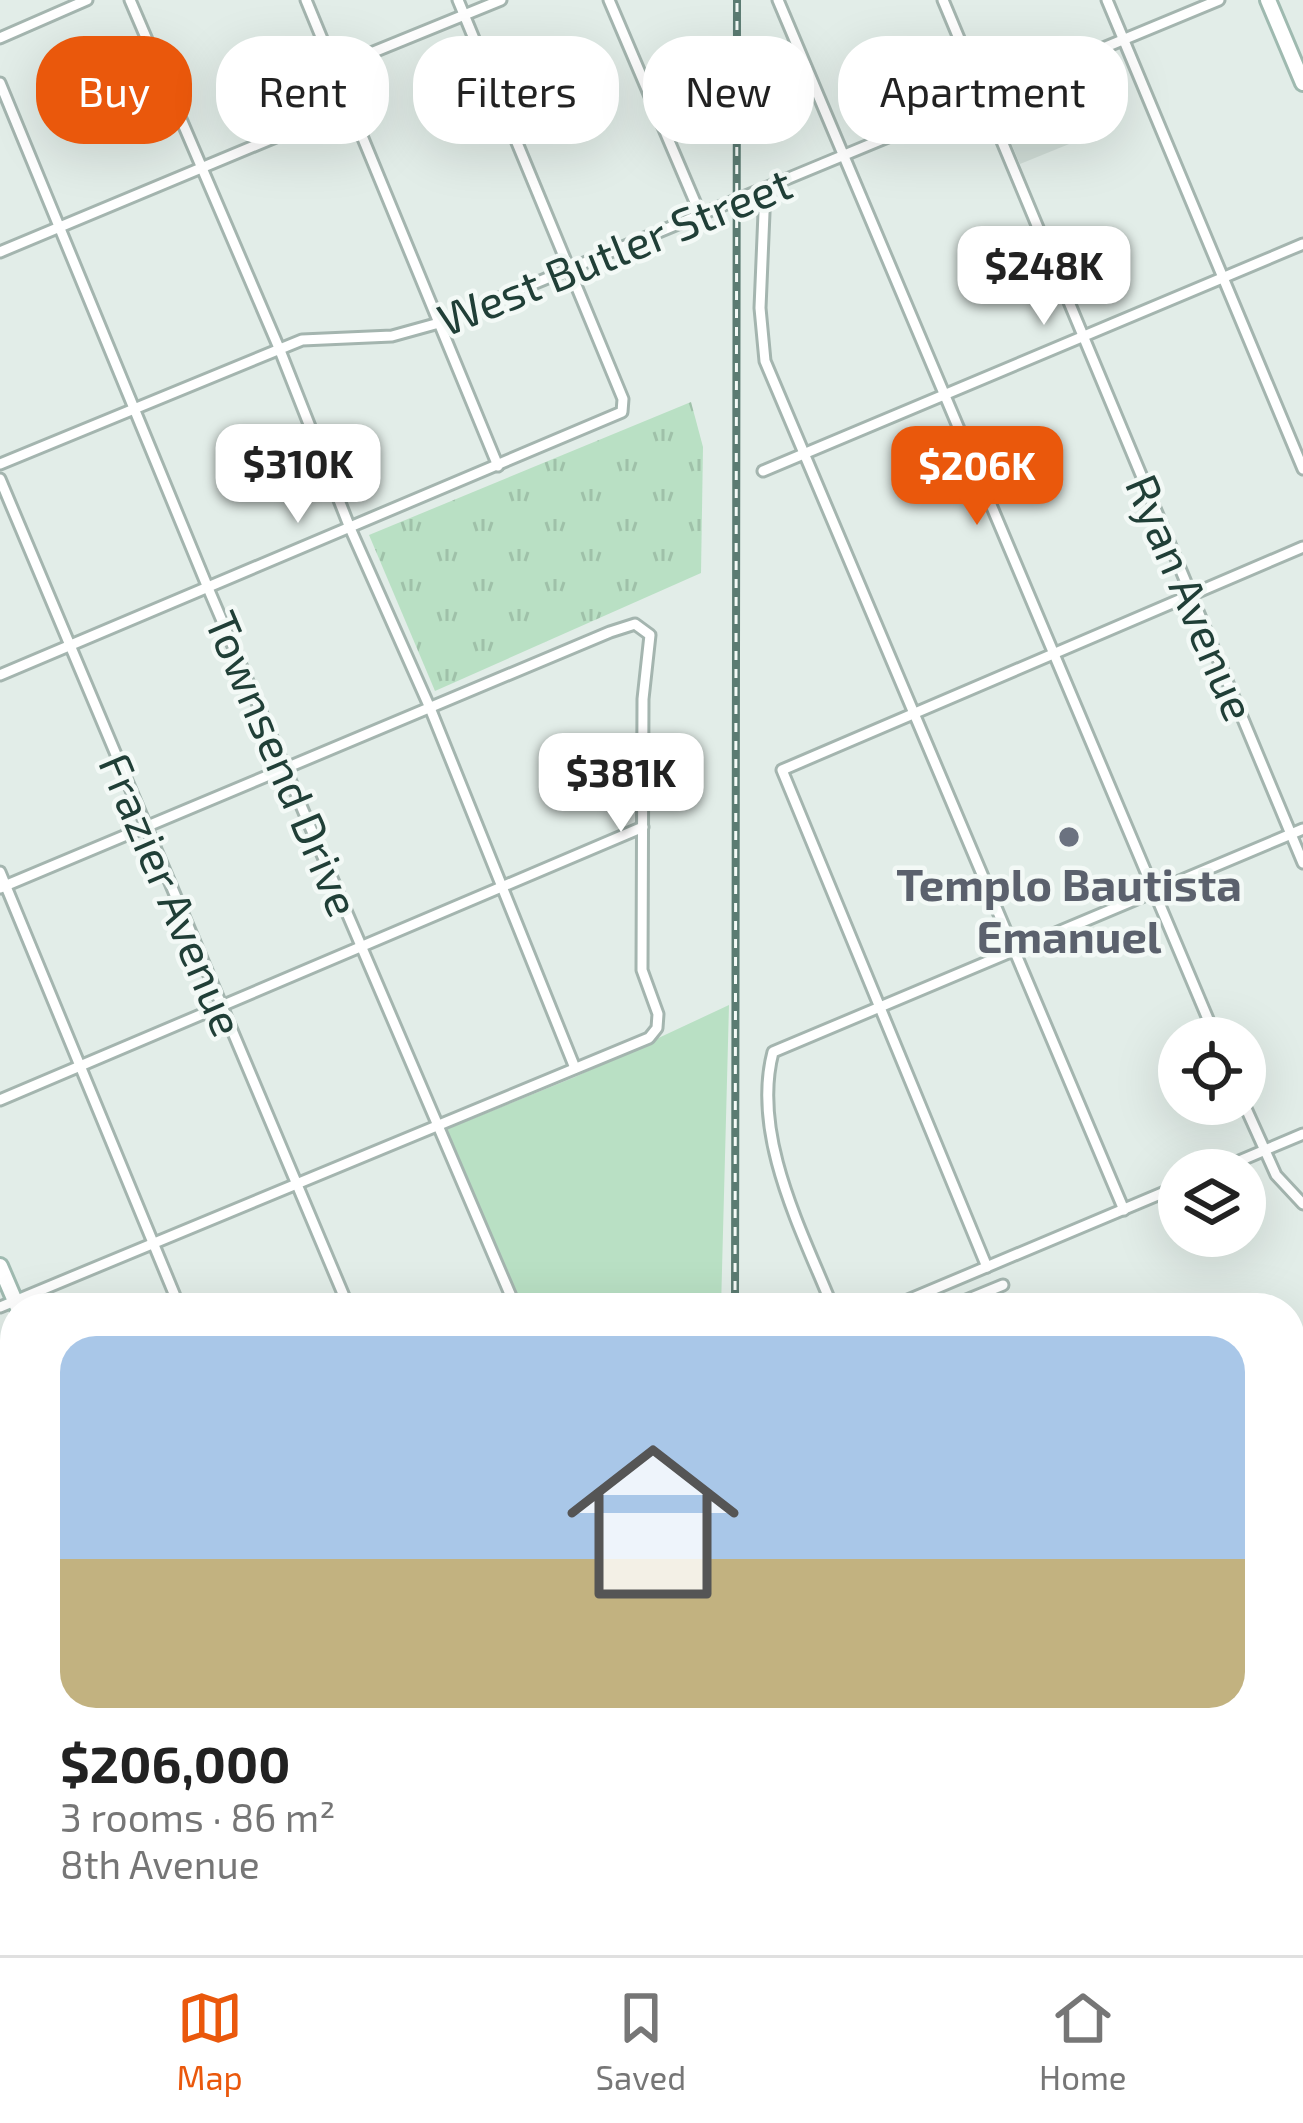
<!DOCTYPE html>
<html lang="en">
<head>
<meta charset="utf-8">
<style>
	body { margin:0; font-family:"Exo 2",sans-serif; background:#f2f2f2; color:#222; height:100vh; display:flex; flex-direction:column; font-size:45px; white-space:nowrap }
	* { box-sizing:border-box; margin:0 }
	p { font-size:39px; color:#767676 }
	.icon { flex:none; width:66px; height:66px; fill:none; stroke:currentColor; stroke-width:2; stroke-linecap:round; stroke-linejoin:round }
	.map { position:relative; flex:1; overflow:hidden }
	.side { position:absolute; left:0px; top:1293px; width:1305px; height:663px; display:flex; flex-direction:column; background:#fff; border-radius:48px 48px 0 0; box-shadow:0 12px 48px #0002 }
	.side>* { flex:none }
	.guide { position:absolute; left:36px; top:36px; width:1233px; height:108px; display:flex; gap:24px }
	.tools { position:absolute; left:1158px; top:1017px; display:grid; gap:24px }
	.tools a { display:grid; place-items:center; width:108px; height:108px; border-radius:50%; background:#fff; box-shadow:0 12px 48px #0002; font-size:60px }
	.price { position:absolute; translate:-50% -102px; padding:0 27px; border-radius:24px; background:#fff; color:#222; font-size:39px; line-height:78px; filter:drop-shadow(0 3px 6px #0008) }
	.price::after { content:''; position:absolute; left:50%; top:72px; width:36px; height:27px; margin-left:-18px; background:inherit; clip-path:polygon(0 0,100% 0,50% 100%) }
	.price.current { background:#ea580c; color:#fff }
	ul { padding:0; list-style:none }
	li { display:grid; align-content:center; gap:24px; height:636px; padding:0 60px }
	li span { display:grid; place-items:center; height:372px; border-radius:36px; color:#555 }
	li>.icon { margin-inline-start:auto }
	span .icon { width:216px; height:216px; fill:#fffc; stroke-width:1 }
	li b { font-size:51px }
	.chip { padding:0 42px; border-radius:48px; background:#fff; box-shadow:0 12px 48px #0002; font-size:42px; line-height:108px }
	.chip.current { background:#ea580c; color:#fff }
	.dock { display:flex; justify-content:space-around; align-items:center; height:168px; border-top:3px solid #e0e0e0; background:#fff; font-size:33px; color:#767676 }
	.dock a { display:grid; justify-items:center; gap:6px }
	.dock .current { color:#ea580c }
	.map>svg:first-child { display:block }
	.built { fill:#d0ddd7 }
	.grass { fill:url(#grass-tufts) }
	.park { fill:#b9e0c4 }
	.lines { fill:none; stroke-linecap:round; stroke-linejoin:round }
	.street-casing { stroke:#a4b5af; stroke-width:15 }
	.secondary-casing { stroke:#9fbab0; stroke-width:20 }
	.street { stroke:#fff; stroke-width:9 }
	.secondary { stroke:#fff; stroke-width:14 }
	.rail-casing { stroke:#5b7b72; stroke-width:8 }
	.rail { stroke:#f3f9f6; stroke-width:3; stroke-dasharray:9; stroke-linecap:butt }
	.worship-dot { fill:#6b7280; stroke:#f3f9f6; stroke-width:4.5 }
	.labels { text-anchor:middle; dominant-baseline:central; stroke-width:9; stroke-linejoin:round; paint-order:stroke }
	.street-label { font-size:45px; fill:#203f37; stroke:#f3f9f6 }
	.worship-label { font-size:45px; font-weight:bold; fill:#5b616d; stroke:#f3f9f6 }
</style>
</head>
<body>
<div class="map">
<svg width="1303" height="1955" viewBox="0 0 1303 1955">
	<defs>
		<pattern id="grass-tufts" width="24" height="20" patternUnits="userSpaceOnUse" patternTransform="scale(3)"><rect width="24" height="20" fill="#b9e0c4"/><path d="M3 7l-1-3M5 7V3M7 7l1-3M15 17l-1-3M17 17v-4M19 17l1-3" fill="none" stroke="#9fc1a9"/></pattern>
	</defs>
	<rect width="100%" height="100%" fill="#e2ede8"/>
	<g class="built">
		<polygon points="1054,80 1079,140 1020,164 995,105"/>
		<polygon points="1303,1896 1303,1955 1161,1955 1195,1941 1290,1941 1290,1901"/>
	</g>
	<polygon class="grass" points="691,402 703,447 701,573 435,691 369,535"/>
	<polygon class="park" points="729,1005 721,1308 522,1308 447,1129 575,1077"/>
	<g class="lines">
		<defs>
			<g id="street">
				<polyline points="130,0 279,348 350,528 430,708 575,1068"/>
				<polyline points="306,0 498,466"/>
				<polyline points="609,0 701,216"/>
				<polyline points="778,0 1216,1038"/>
				<polyline points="943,0 1303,863"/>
				<polyline points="1107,0 1303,469"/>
				<polyline points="0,38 87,0"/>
				<polyline points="0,83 208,588 516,1308"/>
				<polyline points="263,97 501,0"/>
				<polyline points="765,189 760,308 765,361 1124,1210"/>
				<polyline points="0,252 278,136"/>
				<polyline points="0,464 302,340 392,336 439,323 1219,0"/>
				<polyline points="763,471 1303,244"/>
				<polyline points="0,479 349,1308"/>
				<polyline points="0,675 622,412 623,399 458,0"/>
				<polyline points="0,872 180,1308"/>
				<polyline points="0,888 610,632 635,624 650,635 643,699 642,970 658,1014 657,1028 649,1038 0,1307"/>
				<polyline points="0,1100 643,827"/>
				<polyline points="1244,1104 1276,1175 1303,1204"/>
				<polyline points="1218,1170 1303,1134"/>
				<polyline points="987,1267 782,770 1303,547"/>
				<path d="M833,1308C802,1231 751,1136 773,1052L1303,829"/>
				<polyline points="889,1308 1179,1186"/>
				<polyline points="947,1308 1003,1285"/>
				<polyline points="0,1656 15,1691"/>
				<polyline points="0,1720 15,1714"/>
				<polyline points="1290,1890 1303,1885"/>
				<polyline points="119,1941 125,1955"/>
				<polyline points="450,1941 455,1955"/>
				<polyline points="616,1941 622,1955"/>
				<polyline points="963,1941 969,1955"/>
				<polyline points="977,1941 983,1955"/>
				<polyline points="1226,1941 1233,1955"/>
				<polyline points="1141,1955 1174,1941"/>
			</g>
			<g id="secondary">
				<polyline points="1268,0 1303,83"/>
				<polyline points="0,1266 18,1308"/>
				<polyline points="1290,1698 1303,1692"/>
				<polyline points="1290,1720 1303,1714"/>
				<polyline points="284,1941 290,1955"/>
				<polyline points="749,1955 782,1941"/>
				<polyline points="788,1955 803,1941"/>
			</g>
		</defs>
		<use href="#street" class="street-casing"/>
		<use href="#secondary" class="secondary-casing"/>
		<use href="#street" class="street"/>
		<use href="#secondary" class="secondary"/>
		<defs>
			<g id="rail">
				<polyline points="735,1308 737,0"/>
				<polyline points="737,1941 738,1955"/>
			</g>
		</defs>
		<use href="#rail" class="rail-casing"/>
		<use href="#rail" class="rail"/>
	</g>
	<circle class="worship-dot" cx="1069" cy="837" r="12"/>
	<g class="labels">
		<g class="street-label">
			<text transform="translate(614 250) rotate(-22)">West Butler Street</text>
			<text transform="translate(1192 597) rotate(67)">Ryan Avenue</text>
			<text transform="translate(284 763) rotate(67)">Townsend Drive</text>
			<text transform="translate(173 894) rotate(67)">Frazier Avenue</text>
		</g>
		<g class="worship-label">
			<text x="1069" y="883">Templo Bautista<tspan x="1069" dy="52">Emanuel</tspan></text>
		</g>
	</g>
</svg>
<div class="tools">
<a><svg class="icon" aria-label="locate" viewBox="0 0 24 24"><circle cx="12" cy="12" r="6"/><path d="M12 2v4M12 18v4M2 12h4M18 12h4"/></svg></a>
<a><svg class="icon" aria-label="layers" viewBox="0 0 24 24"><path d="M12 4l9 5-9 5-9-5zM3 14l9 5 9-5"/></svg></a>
</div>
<b class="price" style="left:1044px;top:328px">$248K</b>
<b class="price" style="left:298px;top:526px">$310K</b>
<b class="price current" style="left:977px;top:528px">$206K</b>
<b class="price" style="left:621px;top:835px">$381K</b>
<div class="guide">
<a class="chip current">Buy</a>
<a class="chip">Rent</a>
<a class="chip">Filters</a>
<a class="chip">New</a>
<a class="chip">Apartment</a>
</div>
<section class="side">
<ul>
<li><span style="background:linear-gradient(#a9c7e8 60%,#c2b280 0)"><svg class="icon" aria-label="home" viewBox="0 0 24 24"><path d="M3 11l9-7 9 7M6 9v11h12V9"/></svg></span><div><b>$206,000</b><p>3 rooms · 86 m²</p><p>8th Avenue</p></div></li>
</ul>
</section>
</div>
<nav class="dock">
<a class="current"><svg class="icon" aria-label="map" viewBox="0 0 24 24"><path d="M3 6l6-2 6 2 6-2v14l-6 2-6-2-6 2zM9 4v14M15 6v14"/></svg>Map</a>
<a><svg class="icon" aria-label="saved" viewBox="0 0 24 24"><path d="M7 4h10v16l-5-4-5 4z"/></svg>Saved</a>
<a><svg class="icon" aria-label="home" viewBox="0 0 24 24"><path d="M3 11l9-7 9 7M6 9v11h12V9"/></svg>Home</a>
</nav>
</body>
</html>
